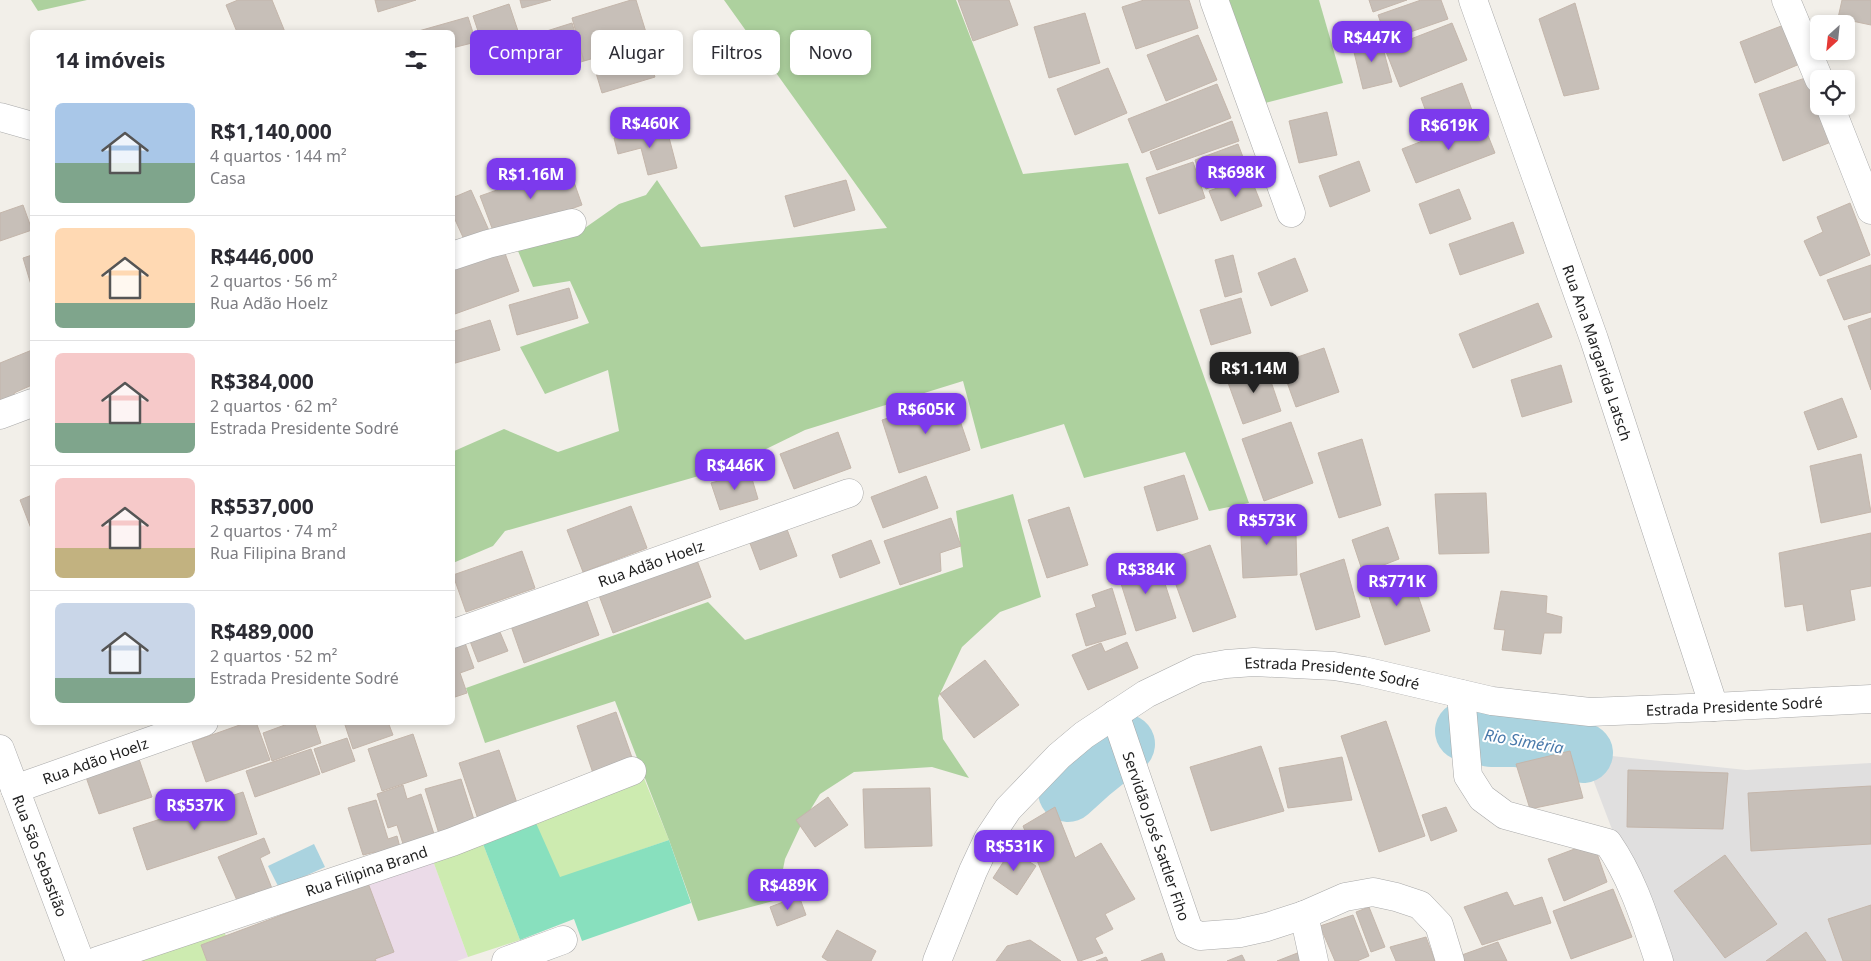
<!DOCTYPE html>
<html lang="pt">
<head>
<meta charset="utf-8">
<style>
	body { margin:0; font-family:"Noto Sans",sans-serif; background:#f2f2f3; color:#2b2b33; height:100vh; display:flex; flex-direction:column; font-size:19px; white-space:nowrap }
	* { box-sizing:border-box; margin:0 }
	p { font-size:16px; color:#7c7c81 }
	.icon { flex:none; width:28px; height:28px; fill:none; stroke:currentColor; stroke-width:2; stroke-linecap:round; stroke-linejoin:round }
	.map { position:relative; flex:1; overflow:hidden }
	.drawer { position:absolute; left:30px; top:30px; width:425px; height:695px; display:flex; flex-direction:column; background:#fff; border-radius:8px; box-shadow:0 2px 8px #0003 }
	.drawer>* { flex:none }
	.hud { position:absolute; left:470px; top:30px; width:475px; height:45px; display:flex; gap:10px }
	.needle { width:32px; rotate:207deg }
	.buttons { position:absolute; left:1810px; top:15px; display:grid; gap:10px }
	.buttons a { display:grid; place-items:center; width:45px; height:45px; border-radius:8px; background:#fff; box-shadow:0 2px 8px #0003; font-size:25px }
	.price { position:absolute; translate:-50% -42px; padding:0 11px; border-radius:10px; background:#7c3aed; color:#fff; font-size:16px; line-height:32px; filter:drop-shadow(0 1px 2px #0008) }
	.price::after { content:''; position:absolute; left:50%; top:30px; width:15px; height:11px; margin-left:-8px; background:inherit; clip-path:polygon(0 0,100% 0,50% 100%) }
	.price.selected { background:#222; color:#fff }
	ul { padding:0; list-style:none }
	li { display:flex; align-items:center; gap:15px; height:125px; padding:0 25px }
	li+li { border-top:1px solid #e1e1e2 }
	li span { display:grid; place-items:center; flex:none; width:140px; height:100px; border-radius:8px; color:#555 }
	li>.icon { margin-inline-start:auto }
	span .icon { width:60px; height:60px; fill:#fffc; stroke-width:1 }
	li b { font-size:21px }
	h2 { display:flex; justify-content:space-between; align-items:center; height:60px; padding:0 25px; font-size:21px }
	.chip { padding:0 18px; border-radius:8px; background:#fff; box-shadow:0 2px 8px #0003; font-size:18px; line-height:45px }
	.chip.selected { background:#7c3aed; color:#fff }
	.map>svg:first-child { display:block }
	.residential { fill:#e0dfdf }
	.industrial { fill:#ebdbe8 }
	.grass { fill:#cdebb0 }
	.forest { fill:#add19e }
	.pitch { fill:#88e0be }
	.water { fill:#aad3df }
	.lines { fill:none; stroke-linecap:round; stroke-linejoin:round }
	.river { stroke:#aad3df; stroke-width:60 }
	.building { fill:#c7bfb8; stroke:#c4b6ab }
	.minor-casing { stroke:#a9a9a9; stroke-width:29 }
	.minor { stroke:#fff; stroke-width:28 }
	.labels { text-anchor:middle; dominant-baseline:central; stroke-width:4; stroke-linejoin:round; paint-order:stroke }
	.street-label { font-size:15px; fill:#222; stroke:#fff }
	.water-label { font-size:16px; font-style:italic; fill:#4a7aab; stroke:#fff }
</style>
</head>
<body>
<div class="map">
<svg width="1871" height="961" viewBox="0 0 1871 961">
	<rect width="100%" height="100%" fill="#f2efe9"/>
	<polygon class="residential" points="1583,753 1746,770 1871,763 1871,961 1662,961"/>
	<polygon class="industrial" points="432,858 468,957 457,961 376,961 368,883"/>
	<g class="grass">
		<polygon points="641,771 669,840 560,878 483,844 520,940 468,957 432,858"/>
		<polygon points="220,923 226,936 201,945 207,961 109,961"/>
	</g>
	<g class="forest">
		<polygon points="31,0 87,0 38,11"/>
		<polygon points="724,0 956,0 1023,174 1128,163 1249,503 1209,511 1185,452 1084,478 1064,424 981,449 963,381 805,430 727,468 505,531 493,546 453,563 452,452 504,429 558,452 619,431 608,370 545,394 520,347 589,323 570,281 533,287 513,239 572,237 619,204 646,195 657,180 701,247 887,228"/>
		<polygon points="1229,0 1319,0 1343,83 1265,103"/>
		<polygon points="1013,494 1041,597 1000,612 962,647 938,698 943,739 969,778 932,767 854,772 820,794 801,825 785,859 777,900 698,921 669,840 615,701 485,743 466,688 708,602 745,640 963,567 956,511"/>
	</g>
	<polygon class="pitch" points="536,823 560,877 669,840 691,903 582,941 574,919 520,940 483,844"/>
	<polygon class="water" points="314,844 325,867 279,888 268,866"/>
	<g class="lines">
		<g class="river">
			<polyline points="1465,731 1491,737 1516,737 1546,741 1583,753"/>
			<polyline points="1068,792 1089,773 1125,744"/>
		</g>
	</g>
	<g class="building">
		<polygon points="238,0 272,0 285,32 237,32 226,5"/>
		<polygon points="375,0 416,0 378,12"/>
		<polygon points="520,0 551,0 522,8"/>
		<polygon points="631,0 636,0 649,42 584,61 572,18"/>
		<polygon points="958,0 1009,0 1018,25 973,41"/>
		<polygon points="1144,0 1189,0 1198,28 1136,49 1122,7"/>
		<polygon points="1369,0 1407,0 1373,12"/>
		<polygon points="1421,0 1441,0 1448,19 1387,40 1378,15"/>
		<polygon points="1842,0 1871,0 1871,25 1838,18"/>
		<polygon points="1575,3 1599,89 1564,96 1539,19"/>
		<polygon points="509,4 522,43 486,55 473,16"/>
		<polygon points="1085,13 1100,63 1049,78 1034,27"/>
		<polygon points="468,17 476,42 452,48 452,32 415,32"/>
		<polygon points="572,23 584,61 545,73 534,35"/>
		<polygon points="1452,23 1467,60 1400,87 1385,49"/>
		<polygon points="1789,23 1802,63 1755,83 1740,42"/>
		<polygon points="1198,35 1217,80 1166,101 1147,55"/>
		<polygon points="1380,37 1392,82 1363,89 1352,44"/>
		<polygon points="645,47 655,77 602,93 593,63"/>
		<polygon points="1108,68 1127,113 1075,135 1057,89"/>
		<polygon points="1808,77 1831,142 1783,161 1759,94"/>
		<polygon points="1462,83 1473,113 1432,128 1421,98"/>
		<polygon points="1217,84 1231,118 1142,153 1128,119"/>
		<polygon points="1327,112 1337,155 1299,163 1289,121"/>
		<polygon points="1481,118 1495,153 1416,183 1402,149"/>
		<polygon points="1232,121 1239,141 1157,170 1150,152"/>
		<polygon points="666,126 677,168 648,175 641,148 618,154 614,138"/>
		<polygon points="1238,144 1249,173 1206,189 1195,160"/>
		<polygon points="1359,161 1370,191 1330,207 1319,176"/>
		<polygon points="1193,162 1205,198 1159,214 1146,178"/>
		<polygon points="568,165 582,205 495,236 480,196"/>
		<polygon points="1250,176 1262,206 1221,221 1209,191"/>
		<polygon points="846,180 855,210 794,227 785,196"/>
		<polygon points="1459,189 1471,219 1430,234 1419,204"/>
		<polygon points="471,190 491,235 467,246 452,213 452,198"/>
		<polygon points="1850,203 1870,255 1820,276 1804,241 1823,232 1817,217"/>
		<polygon points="23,205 32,230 0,241 0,213"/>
		<polygon points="1513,222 1524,253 1460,275 1449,244"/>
		<polygon points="503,248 519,291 452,315 452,267"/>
		<polygon points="32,255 32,288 23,258"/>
		<polygon points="1233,255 1242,292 1225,297 1215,260"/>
		<polygon points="1295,258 1308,291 1271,306 1258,273"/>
		<polygon points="1871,265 1871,312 1844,320 1827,280"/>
		<polygon points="569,288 578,318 517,335 509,305"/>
		<polygon points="1241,298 1251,333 1211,345 1200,310"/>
		<polygon points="1538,303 1552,337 1473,368 1459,334"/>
		<polygon points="1871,318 1871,390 1848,326"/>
		<polygon points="490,320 500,350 452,364 452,332"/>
		<polygon points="1324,348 1339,392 1296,407 1280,363"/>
		<polygon points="32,350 32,385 14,393 17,400 0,407 0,363"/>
		<polygon points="1265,364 1281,411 1243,424 1226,377"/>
		<polygon points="1561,365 1572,402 1522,417 1511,380"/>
		<polygon points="952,397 970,450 899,473 882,420"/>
		<polygon points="1842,398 1857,437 1818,450 1804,412"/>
		<polygon points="1291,422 1313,483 1264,501 1242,439"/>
		<polygon points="838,432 851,468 794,489 780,454"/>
		<polygon points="1362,439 1381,505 1339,518 1318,453"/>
		<polygon points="1861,454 1871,512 1821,523 1810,466"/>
		<polygon points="750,472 758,499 720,510 711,483"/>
		<polygon points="1184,475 1198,519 1157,531 1144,487"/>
		<polygon points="926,476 938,508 883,528 871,497"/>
		<polygon points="1486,493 1489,553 1439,554 1435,494"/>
		<polygon points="32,495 32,531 20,500"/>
		<polygon points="631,506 647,548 583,572 567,530"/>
		<polygon points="1069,507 1088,565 1047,578 1028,520"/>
		<polygon points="1283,509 1282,534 1296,534 1297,575 1243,578 1240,516"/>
		<polygon points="951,518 961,546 940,553 941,571 900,585 884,541"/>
		<polygon points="785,524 797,556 760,570 748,538"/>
		<polygon points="1388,527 1399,559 1363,573 1352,540"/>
		<polygon points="1871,533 1871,586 1850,590 1855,620 1807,631 1803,604 1785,607 1779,553"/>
		<polygon points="871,540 880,563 840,578 832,555"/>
		<polygon points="1210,545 1236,617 1193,632 1167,560"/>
		<polygon points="522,551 535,588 466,612 453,575"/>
		<polygon points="695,555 711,597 613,633 597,590"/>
		<polygon points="1157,559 1176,618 1136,631 1117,571"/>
		<polygon points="1344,559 1360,617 1316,630 1300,574"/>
		<polygon points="1409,569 1430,631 1385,645 1364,582"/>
		<polygon points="1112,588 1126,634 1086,646 1076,614 1096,607 1092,595"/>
		<polygon points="1501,591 1547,596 1546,613 1562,617 1561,633 1544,633 1541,654 1502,650 1505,630 1494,629"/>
		<polygon points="585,596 599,635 524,663 510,623"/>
		<polygon points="497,625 508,651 478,662 468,636"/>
		<polygon points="464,640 474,668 460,673 467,693 452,698 452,643"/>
		<polygon points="1127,642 1138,668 1088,690 1072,655 1101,643 1105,652"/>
		<polygon points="985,660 1019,705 974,738 940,694"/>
		<polygon points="616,712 635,766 595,779 577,726"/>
		<polygon points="1386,721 1425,836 1379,852 1341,736"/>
		<polygon points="248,722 256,722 270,760 206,782 192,742"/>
		<polygon points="293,722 314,722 321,743 272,761 263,733"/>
		<polygon points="344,722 388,722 393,735 353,749"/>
		<polygon points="413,734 427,776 382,791 368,749"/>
		<polygon points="347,738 355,761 322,773 314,749"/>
		<polygon points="1261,746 1284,811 1211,831 1190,767"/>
		<polygon points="311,749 320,774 255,797 246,771"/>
		<polygon points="499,750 519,809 479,822 459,763"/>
		<polygon points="1570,751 1583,798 1530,809 1516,764"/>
		<polygon points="1342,757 1352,800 1288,808 1279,768"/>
		<polygon points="139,759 152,797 99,814 86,777"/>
		<polygon points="1628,770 1728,773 1723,829 1627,827"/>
		<polygon points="461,779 476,826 440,837 425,789"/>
		<polygon points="403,785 407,799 421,794 435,837 404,847 397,825 388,828 377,794"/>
		<polygon points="1871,786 1871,844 1751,851 1748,793"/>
		<polygon points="930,788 932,846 865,848 863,789"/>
		<polygon points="243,792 257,834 147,870 133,828"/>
		<polygon points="828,797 848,825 815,847 796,820"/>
		<polygon points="376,800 388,839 397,836 401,851 377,858 375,852 363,855 348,808"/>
		<polygon points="1055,807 1075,858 1101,843 1135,899 1105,914 1113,929 1095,938 1103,953 1080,961 1078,961 1023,826"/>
		<polygon points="1446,807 1457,831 1431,841 1422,815"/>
		<polygon points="264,838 270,853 260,858 273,891 239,905 218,857"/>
		<polygon points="1593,842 1607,882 1564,901 1548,859"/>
		<polygon points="1011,850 1036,866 1017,895 993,878"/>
		<polygon points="1725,855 1777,924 1725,958 1674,891"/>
		<polygon points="368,883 394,952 375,959 376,961 207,961 201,945"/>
		<polygon points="1613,889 1632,937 1571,959 1553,911"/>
		<polygon points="1507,892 1514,906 1542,897 1551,923 1482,945 1464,907"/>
		<polygon points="799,896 806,915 777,926 770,907"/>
		<polygon points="1871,905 1871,961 1843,961 1828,919"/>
		<polygon points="1369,907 1385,947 1371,952 1356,912"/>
		<polygon points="1353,915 1369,956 1357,961 1335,961 1320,926"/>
		<polygon points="837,930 876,951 871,961 828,961 822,957"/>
		<polygon points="1806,932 1826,961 1766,961"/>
		<polygon points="1426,937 1435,961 1396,961 1390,947"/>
		<polygon points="1030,940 1061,961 996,961 1007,946"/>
		<polygon points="1498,942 1507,961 1461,961 1459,956"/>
		<polygon points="1300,952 1303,961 1277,961"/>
		<polygon points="1162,953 1165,961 1141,961"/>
		<polygon points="1242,955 1245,961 1227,961"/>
		<polygon points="1106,957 1108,961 1096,961"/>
	</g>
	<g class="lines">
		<defs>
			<g id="minor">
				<polyline points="1214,0 1291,213"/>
				<path id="s1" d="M1473,0L1594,339L1714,707"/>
				<polyline points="1786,0 1819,79"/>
				<polyline points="1830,106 1871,210"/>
				<polyline points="0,117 32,126"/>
				<polyline points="452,256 488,244 572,223"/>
				<polyline points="0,415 32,403"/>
				<path id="s2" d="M452,634L849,493"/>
				<path d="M1461,694L1468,776L1482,798L1505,815L1608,843C1633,879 1645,920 1659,961"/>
				<path id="s3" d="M1115,714L1189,931L1200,936L1240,933L1267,927L1304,915L1345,897L1373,892L1396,897L1420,905L1439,925L1450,961"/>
				<path id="s4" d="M0,749L80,961"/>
				<path id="s5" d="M15,789L204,722"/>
				<polyline points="1304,915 1314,961"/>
				<path id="s6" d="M97,961L452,842L632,771"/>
				<polyline points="506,961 563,940"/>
				<path id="s7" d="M937,961L973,871L988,839L1008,809L1059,756L1084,735L1146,694L1198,669L1226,664L1254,662L1334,666L1364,671L1492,701L1590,712L1714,707L1871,699"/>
			</g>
		</defs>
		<use href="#minor" class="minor-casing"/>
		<use href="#minor" class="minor"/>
	</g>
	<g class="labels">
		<g class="street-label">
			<text stroke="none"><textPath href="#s1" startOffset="374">Rua Ana Margarida Latsch</textPath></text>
			<text stroke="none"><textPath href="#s2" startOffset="211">Rua Adão Hoelz</textPath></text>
			<text stroke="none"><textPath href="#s7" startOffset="542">Estrada Presidente Sodré</textPath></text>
			<text stroke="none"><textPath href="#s7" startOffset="948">Estrada Presidente Sodré</textPath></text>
			<text stroke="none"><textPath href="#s5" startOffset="85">Rua Adão Hoelz</textPath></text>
			<text stroke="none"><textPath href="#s3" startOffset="129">Servidão José Sattler Fiho</textPath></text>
			<text stroke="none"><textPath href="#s4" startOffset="114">Rua São Sebastião</textPath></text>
			<text stroke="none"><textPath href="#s6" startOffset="284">Rua Filipina Brand</textPath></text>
		</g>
		<g class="water-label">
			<text transform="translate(1524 741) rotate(10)">Rio Siméria</text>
		</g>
	</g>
</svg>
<div class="buttons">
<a><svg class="needle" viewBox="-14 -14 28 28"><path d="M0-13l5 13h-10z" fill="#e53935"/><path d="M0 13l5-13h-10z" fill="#7c7c81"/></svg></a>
<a><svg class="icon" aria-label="locate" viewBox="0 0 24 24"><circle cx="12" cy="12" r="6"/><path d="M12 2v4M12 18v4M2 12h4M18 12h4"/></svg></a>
</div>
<b class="price" style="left:1372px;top:63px">R$447K</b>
<b class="price" style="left:650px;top:149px">R$460K</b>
<b class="price" style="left:1449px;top:151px">R$619K</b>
<b class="price" style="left:1236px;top:198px">R$698K</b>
<b class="price" style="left:531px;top:200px">R$1.16M</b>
<b class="price selected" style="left:1254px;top:394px">R$1.14M</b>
<b class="price" style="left:926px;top:435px">R$605K</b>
<b class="price" style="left:735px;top:491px">R$446K</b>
<b class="price" style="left:1267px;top:546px">R$573K</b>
<b class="price" style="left:1146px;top:595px">R$384K</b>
<b class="price" style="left:1397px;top:607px">R$771K</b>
<b class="price" style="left:195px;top:831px">R$537K</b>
<b class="price" style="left:1014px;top:872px">R$531K</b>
<b class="price" style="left:788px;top:911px">R$489K</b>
<div class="hud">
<a class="chip selected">Comprar</a>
<a class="chip">Alugar</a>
<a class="chip">Filtros</a>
<a class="chip">Novo</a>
</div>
<section class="drawer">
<h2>14 imóveis<svg class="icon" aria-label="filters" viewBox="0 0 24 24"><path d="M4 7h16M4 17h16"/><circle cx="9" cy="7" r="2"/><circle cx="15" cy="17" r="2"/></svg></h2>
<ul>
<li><span style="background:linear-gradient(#a9c7e8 60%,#7fa58c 0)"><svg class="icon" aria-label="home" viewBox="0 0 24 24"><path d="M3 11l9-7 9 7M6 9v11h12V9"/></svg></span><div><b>R$1,140,000</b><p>4 quartos · 144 m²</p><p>Casa</p></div></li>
<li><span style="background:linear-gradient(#ffd9b3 75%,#7fa58c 0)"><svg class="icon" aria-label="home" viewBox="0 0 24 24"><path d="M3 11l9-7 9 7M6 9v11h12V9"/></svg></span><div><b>R$446,000</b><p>2 quartos · 56 m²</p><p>Rua Adão Hoelz</p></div></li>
<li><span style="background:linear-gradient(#f6c9c9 70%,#7fa58c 0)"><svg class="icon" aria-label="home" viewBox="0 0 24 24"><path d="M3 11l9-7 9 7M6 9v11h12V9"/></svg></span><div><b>R$384,000</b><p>2 quartos · 62 m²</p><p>Estrada Presidente Sodré</p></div></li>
<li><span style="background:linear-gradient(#f6c9c9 70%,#c2b280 0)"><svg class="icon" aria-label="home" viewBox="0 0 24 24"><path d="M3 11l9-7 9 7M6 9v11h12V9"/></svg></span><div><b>R$537,000</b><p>2 quartos · 74 m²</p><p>Rua Filipina Brand</p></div></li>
<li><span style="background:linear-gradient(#c9d6e8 75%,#7fa58c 0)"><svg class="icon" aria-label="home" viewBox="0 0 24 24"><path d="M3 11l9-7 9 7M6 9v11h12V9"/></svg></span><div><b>R$489,000</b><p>2 quartos · 52 m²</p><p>Estrada Presidente Sodré</p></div></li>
</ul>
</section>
</div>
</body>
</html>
